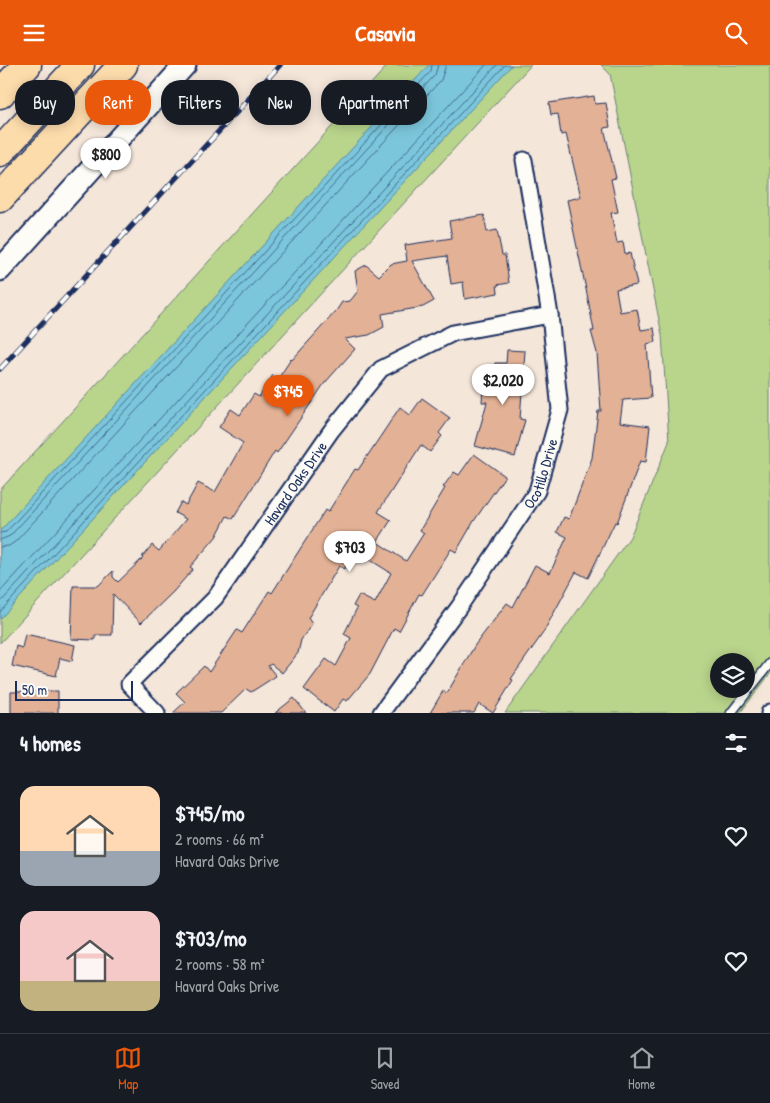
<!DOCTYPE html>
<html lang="en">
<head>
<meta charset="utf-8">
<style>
	body { margin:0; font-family:"Patrick Hand",sans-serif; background:#20242c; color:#f1f3f6; height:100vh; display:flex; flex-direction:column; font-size:19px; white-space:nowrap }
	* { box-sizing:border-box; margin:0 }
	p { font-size:16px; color:#9ea1a6 }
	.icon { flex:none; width:28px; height:28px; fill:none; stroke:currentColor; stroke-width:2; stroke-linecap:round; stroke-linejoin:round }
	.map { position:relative; height:648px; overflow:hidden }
	.drawer { display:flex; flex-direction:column; background:#171b24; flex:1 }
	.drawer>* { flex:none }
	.top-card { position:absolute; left:15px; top:15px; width:500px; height:45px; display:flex; gap:10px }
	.fabs { position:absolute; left:710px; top:588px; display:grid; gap:10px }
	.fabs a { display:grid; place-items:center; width:45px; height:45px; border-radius:50%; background:#171b24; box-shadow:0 2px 12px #0003; font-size:25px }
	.scale { position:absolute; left:15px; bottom:12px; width:118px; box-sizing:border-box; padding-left:5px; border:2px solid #1b2f5e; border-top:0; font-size:14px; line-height:18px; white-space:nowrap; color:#1b2f5e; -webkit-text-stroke:4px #fdfcf7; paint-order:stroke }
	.price { position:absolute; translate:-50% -42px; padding:0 11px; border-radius:18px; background:#fff; color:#222; font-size:16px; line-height:32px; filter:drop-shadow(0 1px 2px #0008) }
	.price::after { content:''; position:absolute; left:50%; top:30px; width:15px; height:11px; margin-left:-8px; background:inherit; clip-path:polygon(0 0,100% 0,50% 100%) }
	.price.current { background:#ea580c; color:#fff }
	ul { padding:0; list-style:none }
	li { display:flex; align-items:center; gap:15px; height:125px; padding:0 20px }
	li span { display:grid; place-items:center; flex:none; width:140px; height:100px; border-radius:15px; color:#555 }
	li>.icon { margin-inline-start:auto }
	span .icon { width:60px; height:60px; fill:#fffc; stroke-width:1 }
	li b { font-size:21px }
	h2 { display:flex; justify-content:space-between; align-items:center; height:60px; padding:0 20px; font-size:21px }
	.chip { padding:0 18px; border-radius:20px; background:#171b24; box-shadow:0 2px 12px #0003; font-size:18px; line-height:45px }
	.chip.current { background:#ea580c; color:#fff }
	header { display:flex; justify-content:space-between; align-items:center; height:65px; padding:0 20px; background:#ea580c; color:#fff; font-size:22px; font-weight:800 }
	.tabs { display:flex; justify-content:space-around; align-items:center; height:70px; border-top:1px solid #363941; background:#171b24; font-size:14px; color:#9ea1a6 }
	.tabs a { display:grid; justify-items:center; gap:2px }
	.tabs .current { color:#ea580c }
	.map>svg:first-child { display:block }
	.green { fill:#b9d48b; stroke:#6a8274; fill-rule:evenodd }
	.water { fill:#7bc6db; stroke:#558aa9 }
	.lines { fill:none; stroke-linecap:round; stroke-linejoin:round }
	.shore { stroke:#416b90; stroke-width:1 }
	.building { fill:#e3b195; stroke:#1b2f5e }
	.lane-casing { stroke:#1b2f5e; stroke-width:11 }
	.street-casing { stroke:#1b2f5e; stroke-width:19 }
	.secondary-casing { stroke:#1b2f5e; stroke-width:25 }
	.highway-casing { stroke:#1b2f5e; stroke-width:31 }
	.lane { stroke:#fdfcf7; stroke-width:8 }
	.street { stroke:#fdfcf7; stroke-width:15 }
	.secondary { stroke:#fdfcf7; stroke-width:21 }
	.highway { stroke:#fddcac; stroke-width:28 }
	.rail-casing { stroke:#1b2f5e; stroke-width:5.5 }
	.rail { stroke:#fdfcf7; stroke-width:4; stroke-dasharray:11; stroke-linecap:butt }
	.labels { text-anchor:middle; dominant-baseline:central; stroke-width:4.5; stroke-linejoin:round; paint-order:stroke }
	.street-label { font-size:15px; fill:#1b2f5e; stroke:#fdfcf7 }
</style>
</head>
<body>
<header><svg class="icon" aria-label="menu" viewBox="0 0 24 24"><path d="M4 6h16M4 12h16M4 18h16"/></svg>Casavia<svg class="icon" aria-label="search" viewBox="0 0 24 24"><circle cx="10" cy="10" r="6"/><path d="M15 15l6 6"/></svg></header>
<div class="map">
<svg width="770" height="648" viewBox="0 0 770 648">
	<rect width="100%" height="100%" fill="#f5e6da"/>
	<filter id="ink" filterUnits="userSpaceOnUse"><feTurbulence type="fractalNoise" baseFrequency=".02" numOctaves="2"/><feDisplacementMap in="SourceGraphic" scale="10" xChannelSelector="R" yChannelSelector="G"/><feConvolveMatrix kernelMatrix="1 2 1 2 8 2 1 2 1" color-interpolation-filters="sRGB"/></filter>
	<g filter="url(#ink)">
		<g class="green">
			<polygon points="388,0 531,0 0,578 0,425"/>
			<path d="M601,0H770V609L740,648H505L630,472L669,377L662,270L610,9ZM719,596H746V624H719Z"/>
		</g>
		<polygon class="water" points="429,0 512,0 0,554 0,466"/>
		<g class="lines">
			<g class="shore">
				<polyline points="0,468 6,467 431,6 432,0"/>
				<polyline points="0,475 10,471 435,10 438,0"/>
				<polyline points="0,482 9,481 16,476 441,15 446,0"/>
				<polyline points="0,527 486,0"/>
				<polyline points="0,538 497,0"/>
				<polyline points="0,547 505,0"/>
			</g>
		</g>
		<g class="building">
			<polygon points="594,31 595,39 606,38 610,62 604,63 616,113 611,114 618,147 611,148 617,178 623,177 625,189 630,188 637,220 616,224 620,247 637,244 641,265 654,263 656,277 647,279 651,333 623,335 620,357 650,361 646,397 640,396 617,458 615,457 588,513 576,507 543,568 511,614 513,615 493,648 479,639 474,648 430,648 443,626 447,628 475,580 507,538 513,542 535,500 550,508 567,472 557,467 564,452 569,454 592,393 598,346 601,346 597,288 591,266 594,266 587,229 567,135 581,132 566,69 561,70 558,49 551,50 549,38"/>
			<polygon points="484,150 487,167 497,165 502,190 505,190 509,218 497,220 498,228 465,234 463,217 451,219 447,191 412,196 434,236 423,242 382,249 384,262 369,270 345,274 355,284 324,319 277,388 275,386 233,454 227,451 216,472 190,502 193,504 173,527 141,558 113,529 112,570 95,570 95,575 71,574 73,521 98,521 113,506 113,512 118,517 143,493 142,492 152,480 159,486 186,454 175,448 181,437 186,440 198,418 215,427 243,378 219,362 231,344 240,350 254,329 259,332 273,310 278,314 291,294 292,295 336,246 342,237 350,236 358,226 355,206 366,200 379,211 391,199 407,196 405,180 452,173 449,156"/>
			<polygon points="507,285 525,286 520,354 525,355 515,392 475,381 487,337 482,337 484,306 494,307 495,298 506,298"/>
			<polygon points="422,333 450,353 439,368 442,371 430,387 421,380 378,447 391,455 377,477 406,496 424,468 420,465 445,423 443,422 454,407 459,410 474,389 505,411 474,456 456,487 451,484 422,530 419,529 399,566 394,563 370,609 347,636 343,634 334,647 304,624 326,594 336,601 351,573 344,569 357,543 353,541 359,530 375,538 391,508 356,486 344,504 339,501 308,553 312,559 301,575 298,588 282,608 271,599 268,601 276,611 251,627 246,624 221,648 173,648 185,637 176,628 204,601 209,607 237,565 242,568 269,526 272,528 325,445 328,447 355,404 358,405 400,342 410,350"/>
			<polygon points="25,569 75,580 72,596 60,593 56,611 12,601 16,581 22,583"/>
			<polygon points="58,626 58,648 11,648 11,627"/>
			<polygon points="294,633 306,648 275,648"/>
		</g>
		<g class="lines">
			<defs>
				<polyline id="lane" points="731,648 770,598"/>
				<g id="street">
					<path id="s1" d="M157,648L129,619L215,533L331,366L381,304L453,268L550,250"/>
					<path id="s2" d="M381,648L459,542L537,426L560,345L550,250L524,95"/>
					<polyline points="769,648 770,647"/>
				</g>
				<polyline id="secondary" points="0,205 185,0"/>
				<g id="highway">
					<polyline points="0,29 27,0"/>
					<polyline points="0,87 80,0"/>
					<polyline points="0,133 123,0"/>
				</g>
			</defs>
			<use href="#lane" class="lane-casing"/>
			<use href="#street" class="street-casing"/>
			<use href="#secondary" class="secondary-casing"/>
			<use href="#highway" class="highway-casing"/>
			<use href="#lane" class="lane"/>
			<use href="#street" class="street"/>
			<use href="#secondary" class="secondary"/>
			<use href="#highway" class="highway"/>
			<defs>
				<polyline id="rail" points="0,304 280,0"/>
			</defs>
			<use href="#rail" class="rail-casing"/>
			<use href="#rail" class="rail"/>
		</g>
	</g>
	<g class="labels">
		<g class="street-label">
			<text stroke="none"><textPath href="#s2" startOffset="289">Ocotillo Drive</textPath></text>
			<text stroke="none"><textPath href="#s1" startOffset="302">Havard Oaks Drive</textPath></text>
		</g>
	</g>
</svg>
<div class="fabs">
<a><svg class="icon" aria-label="layers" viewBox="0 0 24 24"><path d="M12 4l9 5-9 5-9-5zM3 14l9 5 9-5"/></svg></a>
</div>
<div class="scale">50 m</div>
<b class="price" style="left:106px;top:115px">$800</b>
<b class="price" style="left:503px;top:341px">$2,020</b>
<b class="price current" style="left:288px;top:352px">$745</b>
<b class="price" style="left:350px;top:508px">$703</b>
<div class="top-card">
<a class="chip">Buy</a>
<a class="chip current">Rent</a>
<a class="chip">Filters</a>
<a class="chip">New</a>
<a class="chip">Apartment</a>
</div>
</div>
<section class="drawer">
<h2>4 homes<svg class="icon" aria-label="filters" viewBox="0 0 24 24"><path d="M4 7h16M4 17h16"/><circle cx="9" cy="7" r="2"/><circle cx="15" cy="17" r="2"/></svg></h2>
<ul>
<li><span style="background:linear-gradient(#ffd9b3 65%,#9aa5b1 0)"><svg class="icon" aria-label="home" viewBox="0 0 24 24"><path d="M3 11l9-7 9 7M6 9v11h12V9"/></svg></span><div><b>$745/mo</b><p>2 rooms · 66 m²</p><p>Havard Oaks Drive</p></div><svg class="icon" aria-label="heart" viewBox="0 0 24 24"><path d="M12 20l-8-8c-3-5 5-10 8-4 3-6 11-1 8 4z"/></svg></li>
<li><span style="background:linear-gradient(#f6c9c9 70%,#c2b280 0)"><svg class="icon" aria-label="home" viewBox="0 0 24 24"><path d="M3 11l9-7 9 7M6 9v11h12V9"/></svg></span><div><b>$703/mo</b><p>2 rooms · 58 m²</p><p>Havard Oaks Drive</p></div><svg class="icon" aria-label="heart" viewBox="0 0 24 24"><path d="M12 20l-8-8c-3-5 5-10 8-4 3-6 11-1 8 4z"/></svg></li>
</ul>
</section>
<nav class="tabs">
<a class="current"><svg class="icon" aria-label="map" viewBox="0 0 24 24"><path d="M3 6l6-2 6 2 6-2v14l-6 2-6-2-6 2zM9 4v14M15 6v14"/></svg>Map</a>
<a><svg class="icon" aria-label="saved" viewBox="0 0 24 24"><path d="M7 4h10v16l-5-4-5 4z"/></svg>Saved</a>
<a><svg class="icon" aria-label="home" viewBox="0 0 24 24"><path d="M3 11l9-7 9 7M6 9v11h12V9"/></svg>Home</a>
</nav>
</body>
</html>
